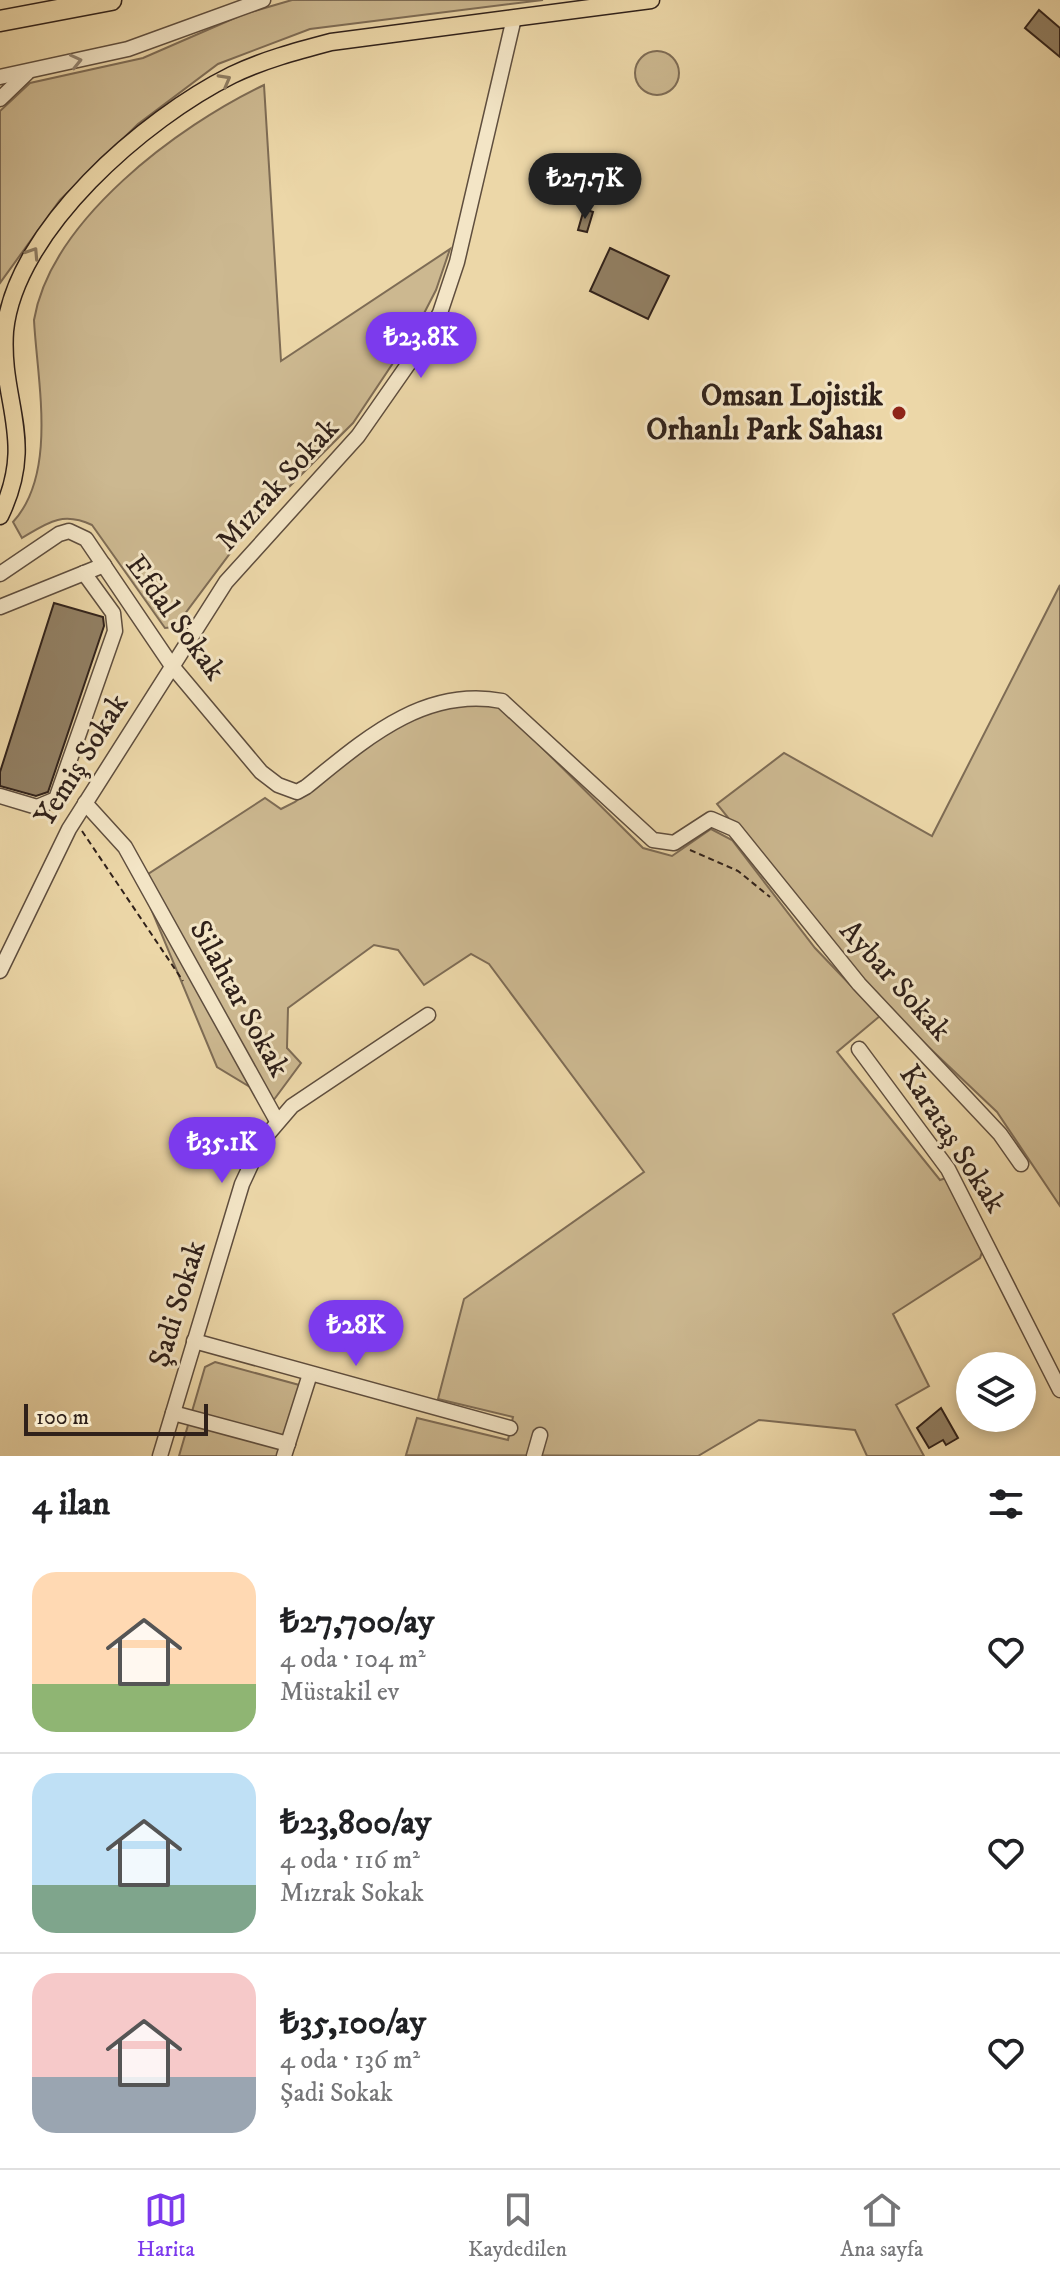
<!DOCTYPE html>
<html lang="tr">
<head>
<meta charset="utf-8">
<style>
	body { margin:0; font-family:"IM FELL DW Pica",serif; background:#f2f2f2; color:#202124; height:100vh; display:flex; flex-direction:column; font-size:30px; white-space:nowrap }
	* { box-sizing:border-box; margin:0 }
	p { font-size:26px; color:#757577 }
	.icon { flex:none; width:44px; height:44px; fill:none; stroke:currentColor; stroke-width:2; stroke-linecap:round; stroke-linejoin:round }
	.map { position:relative; height:1456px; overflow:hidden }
	.side { display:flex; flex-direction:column; background:#fff; flex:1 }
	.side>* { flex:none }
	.fabs { position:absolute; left:956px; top:1352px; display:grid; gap:16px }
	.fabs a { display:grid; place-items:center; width:80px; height:80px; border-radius:50%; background:#fff; box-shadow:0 4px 12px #0003; font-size:40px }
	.scale { position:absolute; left:24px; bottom:20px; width:184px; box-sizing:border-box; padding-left:8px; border:4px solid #30211a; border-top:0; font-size:22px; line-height:28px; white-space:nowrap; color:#30211a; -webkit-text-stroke:6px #f3e5c6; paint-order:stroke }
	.price { position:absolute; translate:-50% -68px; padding:0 18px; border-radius:28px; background:#7c3aed; color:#fff; font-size:26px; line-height:52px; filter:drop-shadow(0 2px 4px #0008) }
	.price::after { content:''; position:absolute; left:50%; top:48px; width:24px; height:18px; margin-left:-12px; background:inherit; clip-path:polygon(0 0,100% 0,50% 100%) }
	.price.current { background:#222; color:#fff }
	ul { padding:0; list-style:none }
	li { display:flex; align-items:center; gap:24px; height:200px; padding:0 32px }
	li+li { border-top:2px solid #e0e0e0 }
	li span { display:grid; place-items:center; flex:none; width:224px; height:160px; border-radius:24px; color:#555 }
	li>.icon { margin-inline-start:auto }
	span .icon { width:96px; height:96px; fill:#fffc; stroke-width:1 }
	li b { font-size:34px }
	h2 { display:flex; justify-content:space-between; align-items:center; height:96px; padding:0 32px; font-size:34px }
	.dock { display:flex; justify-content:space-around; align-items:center; height:112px; border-top:2px solid #e0e0e0; background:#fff; font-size:22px; color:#757577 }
	.dock a { display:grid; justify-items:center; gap:4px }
	.dock .current { color:#7c3aed }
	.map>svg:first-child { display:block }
	.green { fill:#ccb890; stroke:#7e6c55; stroke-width:2 }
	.building { fill:#928064; stroke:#30211a; stroke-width:2 }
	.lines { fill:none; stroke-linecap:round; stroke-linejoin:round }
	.minor-casing { stroke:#5f4e3e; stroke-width:17 }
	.major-casing { stroke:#30211a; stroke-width:19 }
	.highway-casing { stroke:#30211a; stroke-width:23 }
	.path { stroke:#30211a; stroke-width:2; stroke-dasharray:6 4; stroke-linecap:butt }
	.minor { stroke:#f3e5c6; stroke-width:14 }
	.major { stroke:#ecd7a8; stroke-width:16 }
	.highway { stroke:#ecd7a8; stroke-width:20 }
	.oneway { stroke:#928370 }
	.oneway2 { stroke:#8e7c61 }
	.poi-dot { fill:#8f2418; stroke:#f3e5c6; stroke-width:3 }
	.labels { text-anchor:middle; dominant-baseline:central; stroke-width:6; stroke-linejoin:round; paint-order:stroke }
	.poi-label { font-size:30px; font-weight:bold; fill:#30211a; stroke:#f3e5c6; text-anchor:end }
	.street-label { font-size:30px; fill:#30211a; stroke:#f3e5c6 }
</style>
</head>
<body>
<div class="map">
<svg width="1060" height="1456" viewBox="0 0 1060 1456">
	<rect width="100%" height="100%" fill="#ecd7a8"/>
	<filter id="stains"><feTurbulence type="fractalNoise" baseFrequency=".0025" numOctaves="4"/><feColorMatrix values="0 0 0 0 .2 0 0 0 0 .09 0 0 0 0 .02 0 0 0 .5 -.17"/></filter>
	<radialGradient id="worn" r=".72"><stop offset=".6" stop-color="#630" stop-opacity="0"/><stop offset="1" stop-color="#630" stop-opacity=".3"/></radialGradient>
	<g class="green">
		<polygon points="292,0 543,0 310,29 218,64 138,124 60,200 0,283 0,111 30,83 143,58 244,14"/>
		<circle cx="657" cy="73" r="22"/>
		<path d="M264,85L281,361L450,249L436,290L417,327L353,423L252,524L175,627L165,628L92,525C62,511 47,523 22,538L13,522C58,473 37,380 34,320C51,220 178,126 264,85Z"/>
		<polygon points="1060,585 1060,1206 997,1112 861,983 717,804 784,753 932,836"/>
		<polygon points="482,703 501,707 643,848 672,856 711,829 732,840 815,948 880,1016 837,1052 940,1180 946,1178 984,1246 980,1258 893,1314 929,1386 896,1405 924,1456 867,1456 855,1430 759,1420 698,1456 406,1455 417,1418 508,1440 513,1417 438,1399 464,1299 644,1172 489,964 471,954 424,985 398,950 374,945 288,1008 287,1048 301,1063 273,1101 217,1067 139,880 265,798 281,809 295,802 399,722 438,708"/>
		<polygon points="215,1362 303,1386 288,1456 179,1456 205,1367"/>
	</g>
	<g class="building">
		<polygon points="1039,10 1060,28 1060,57 1025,28"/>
		<polygon points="584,209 593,212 587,232 578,230"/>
		<polygon points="610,248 669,276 648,319 590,291"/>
		<polygon points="54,603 103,617 104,626 48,792 36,796 0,786 0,772"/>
		<polygon points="941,1408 958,1438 946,1445 943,1440 929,1448 917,1428"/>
	</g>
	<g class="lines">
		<defs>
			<g id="minor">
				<polyline points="0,77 128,49 263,0"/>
				<polyline points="0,99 27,73"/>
				<path d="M0,574L59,534L69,531L86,539L172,666L261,772L278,785L297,792L306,787C363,741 423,686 502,701L653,840L674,843L711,819L734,829L859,984L1000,1134L1021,1164"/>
				<polyline points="0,607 104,565"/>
				<polyline points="0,796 37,807 56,799 115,631 113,613 84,573"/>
				<polyline points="85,803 125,847 277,1121"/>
				<polyline points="0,971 69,829 226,582 358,436 423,343 440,313 457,262 514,18"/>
				<polyline points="859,1049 948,1169 1060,1390"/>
				<polyline points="194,1341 510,1428"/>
				<polyline points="173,1413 288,1444"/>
				<polyline points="160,1456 242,1184 262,1141 292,1106 428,1015"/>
				<polyline points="284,1456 310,1374"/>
				<polyline points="534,1456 540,1435"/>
			</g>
			<path id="major" d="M0,516C37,440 0,403 5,331C15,230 145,118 232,75C263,60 297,51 331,42L651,0"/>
			<polyline id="highway" points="0,21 111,0"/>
		</defs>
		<use href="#minor" class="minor-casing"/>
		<use href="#major" class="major-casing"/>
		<use href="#highway" class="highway-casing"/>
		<g class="path">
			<polyline points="82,831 183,981"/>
			<polyline points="690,850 738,871 770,897"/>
		</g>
		<use href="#minor" class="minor"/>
		<use href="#major" class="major"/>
		<use href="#highway" class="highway"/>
	</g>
	<defs><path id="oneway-chevron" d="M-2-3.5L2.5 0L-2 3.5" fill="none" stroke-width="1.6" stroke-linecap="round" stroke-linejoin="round" transform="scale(2)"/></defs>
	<use class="oneway" href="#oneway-chevron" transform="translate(76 61) rotate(-13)"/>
	<g class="oneway2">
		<use href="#oneway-chevron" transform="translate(225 80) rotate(-29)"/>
		<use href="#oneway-chevron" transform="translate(33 253) rotate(-57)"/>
	</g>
	<circle class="poi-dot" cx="899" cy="413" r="8"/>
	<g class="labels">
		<g class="poi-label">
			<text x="883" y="396">Omsan Lojistik<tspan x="883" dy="34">Orhanlı Park Sahası</tspan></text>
		</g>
		<g class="street-label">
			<text transform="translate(278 485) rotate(-48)">Mızrak Sokak</text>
			<text transform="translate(175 618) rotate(54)">Efdal Sokak</text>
			<text transform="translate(82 760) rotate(-58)">Yemiş Sokak</text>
			<text transform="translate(895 981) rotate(48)">Aybar Sokak</text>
			<text transform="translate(239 999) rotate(61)">Silahtar Sokak</text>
			<text transform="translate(952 1139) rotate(57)">Karataş Sokak</text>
			<text transform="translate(178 1304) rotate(-73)">Şadi Sokak</text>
		</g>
	</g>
	<rect width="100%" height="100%" filter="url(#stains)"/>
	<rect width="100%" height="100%" fill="url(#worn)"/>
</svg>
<div class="fabs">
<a><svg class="icon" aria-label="layers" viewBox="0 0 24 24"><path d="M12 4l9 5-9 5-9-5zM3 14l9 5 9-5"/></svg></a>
</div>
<div class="scale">100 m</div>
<b class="price current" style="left:585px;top:221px">₺27.7K</b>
<b class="price" style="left:421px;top:380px">₺23.8K</b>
<b class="price" style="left:222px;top:1185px">₺35.1K</b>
<b class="price" style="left:356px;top:1368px">₺28K</b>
</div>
<section class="side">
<h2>4 ilan<svg class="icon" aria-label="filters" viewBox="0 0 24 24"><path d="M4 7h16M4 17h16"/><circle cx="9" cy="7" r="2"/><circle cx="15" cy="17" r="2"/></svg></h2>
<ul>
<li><span style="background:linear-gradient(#ffd9b3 70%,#8fb573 0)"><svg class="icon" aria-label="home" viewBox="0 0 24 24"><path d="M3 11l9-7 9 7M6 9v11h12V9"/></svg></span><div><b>₺27,700/ay</b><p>4 oda · 104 m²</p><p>Müstakil ev</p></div><svg class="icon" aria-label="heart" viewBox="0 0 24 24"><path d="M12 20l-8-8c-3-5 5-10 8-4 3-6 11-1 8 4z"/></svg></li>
<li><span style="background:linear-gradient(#bfe0f5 70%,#7fa58c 0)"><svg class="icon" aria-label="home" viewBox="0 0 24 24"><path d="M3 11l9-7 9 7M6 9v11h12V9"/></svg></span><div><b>₺23,800/ay</b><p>4 oda · 116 m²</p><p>Mızrak Sokak</p></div><svg class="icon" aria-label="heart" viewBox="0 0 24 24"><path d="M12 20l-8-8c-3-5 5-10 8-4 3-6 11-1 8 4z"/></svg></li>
<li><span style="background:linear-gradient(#f6c9c9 65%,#9aa5b1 0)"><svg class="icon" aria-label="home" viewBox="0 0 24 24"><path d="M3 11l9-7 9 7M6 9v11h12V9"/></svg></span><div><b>₺35,100/ay</b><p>4 oda · 136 m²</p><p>Şadi Sokak</p></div><svg class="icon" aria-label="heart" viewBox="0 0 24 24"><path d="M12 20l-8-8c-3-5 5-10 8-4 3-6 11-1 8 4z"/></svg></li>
</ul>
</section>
<nav class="dock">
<a class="current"><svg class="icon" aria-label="map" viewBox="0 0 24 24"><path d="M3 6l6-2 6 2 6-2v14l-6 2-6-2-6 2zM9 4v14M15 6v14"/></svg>Harita</a>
<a><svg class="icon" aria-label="saved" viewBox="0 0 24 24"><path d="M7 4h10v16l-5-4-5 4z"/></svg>Kaydedilen</a>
<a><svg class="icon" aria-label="home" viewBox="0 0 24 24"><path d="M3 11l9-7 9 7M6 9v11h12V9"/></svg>Ana sayfa</a>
</nav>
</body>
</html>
